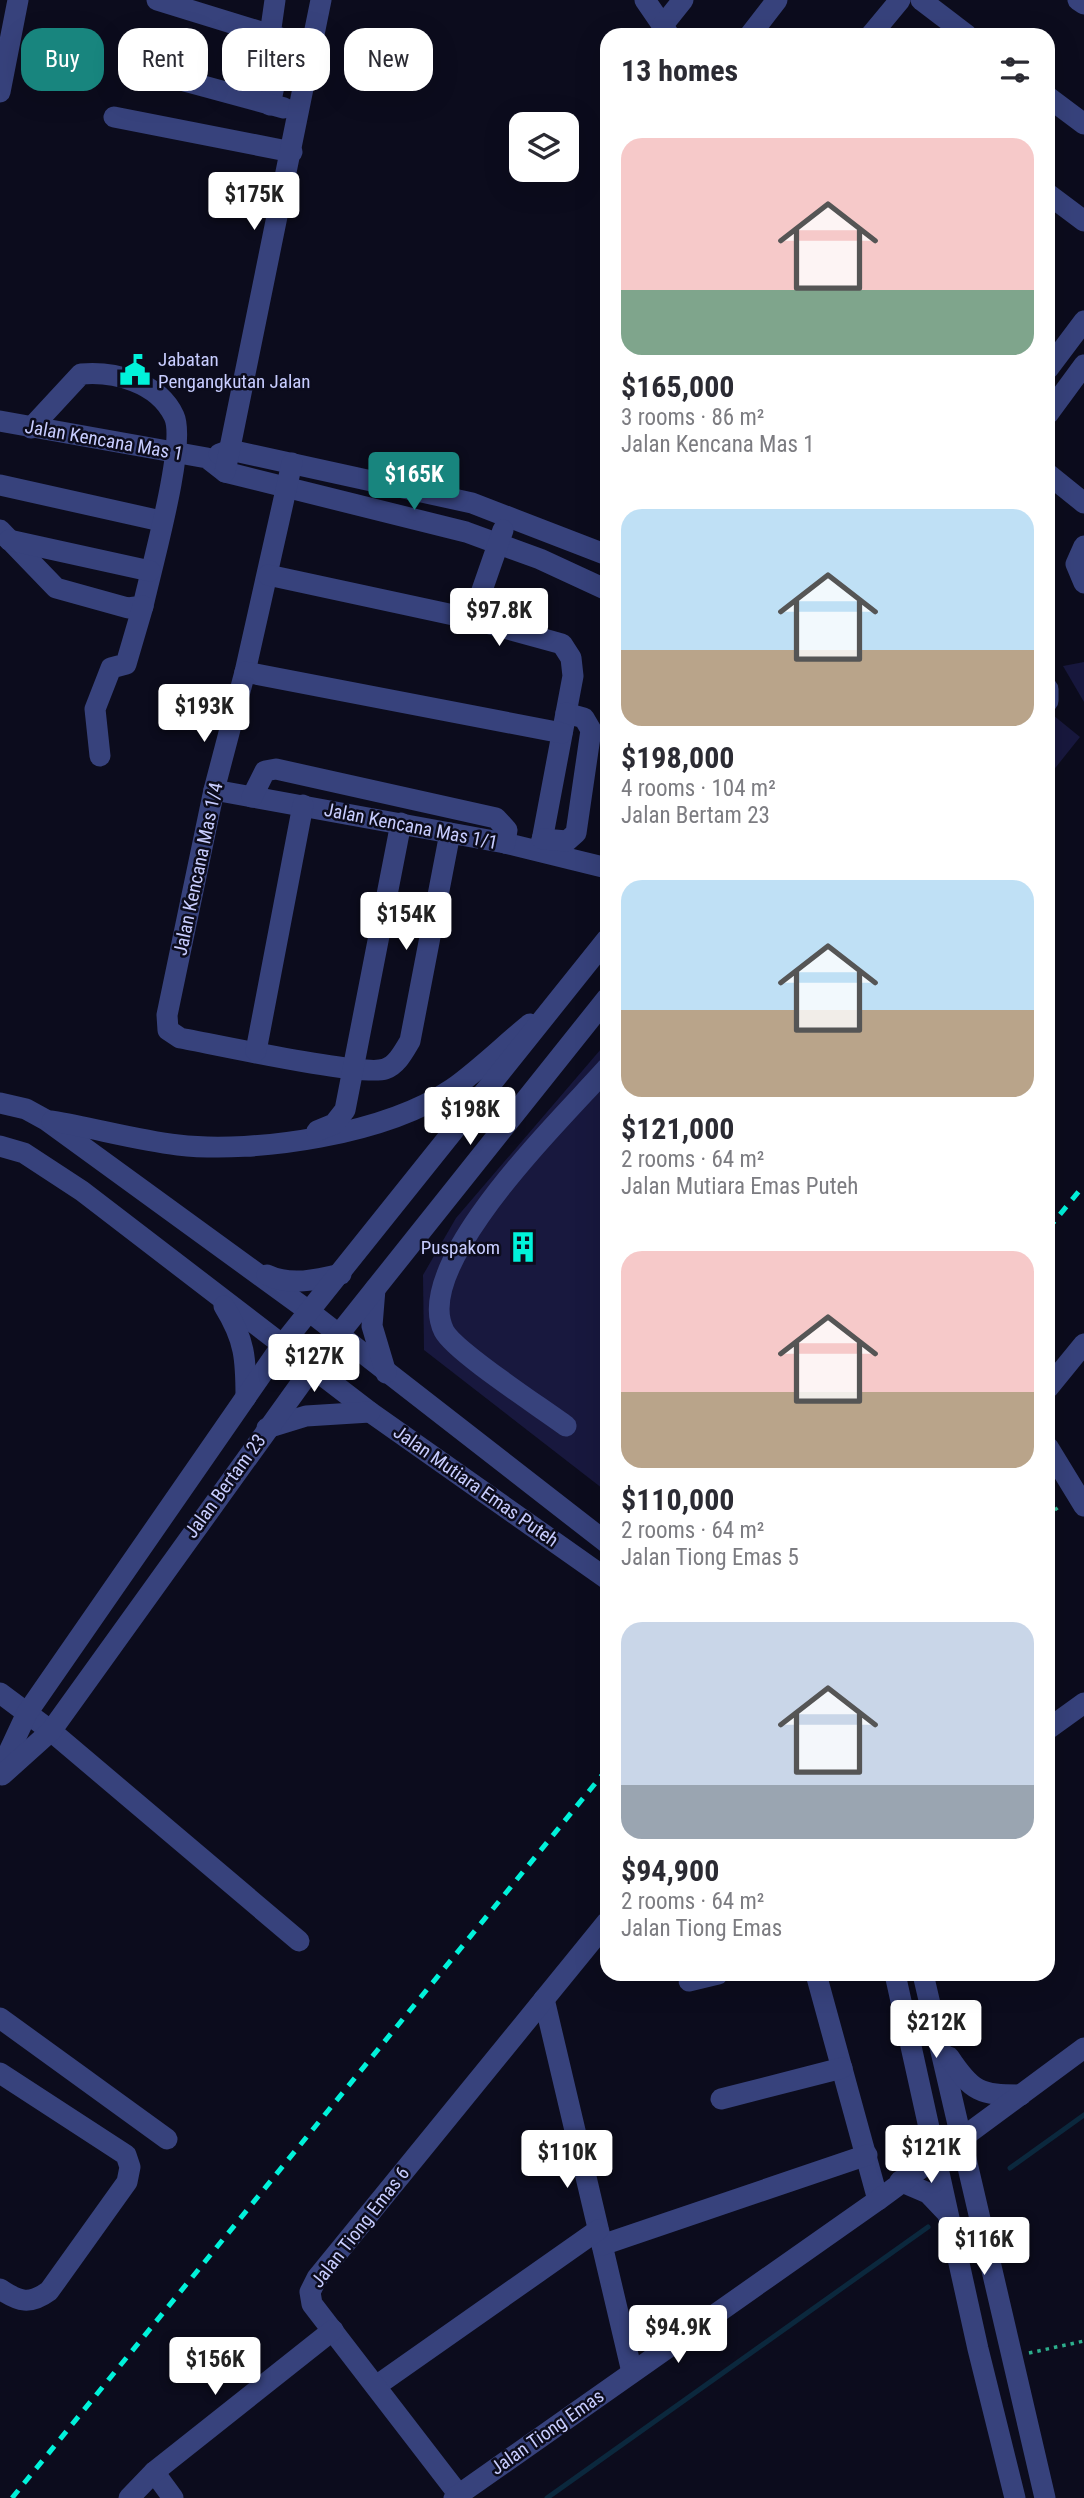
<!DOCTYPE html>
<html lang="en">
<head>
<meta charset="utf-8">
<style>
	body { margin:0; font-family:"Roboto Condensed",sans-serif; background:#f2f2f3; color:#2b2b33; height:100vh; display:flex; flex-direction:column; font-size:26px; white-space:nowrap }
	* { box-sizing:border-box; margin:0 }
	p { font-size:23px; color:#7c7c81 }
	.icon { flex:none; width:38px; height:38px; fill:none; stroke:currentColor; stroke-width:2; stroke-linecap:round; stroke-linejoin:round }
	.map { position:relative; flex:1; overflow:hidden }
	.panel { position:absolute; left:600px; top:28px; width:455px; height:1953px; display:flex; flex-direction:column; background:#fff; border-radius:21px; box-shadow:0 7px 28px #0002 }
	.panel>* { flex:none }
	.guide { position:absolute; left:21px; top:28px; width:474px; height:63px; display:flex; gap:14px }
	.controls { position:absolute; left:509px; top:112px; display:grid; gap:14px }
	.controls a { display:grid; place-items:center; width:70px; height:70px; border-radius:14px; background:#fff; box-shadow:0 7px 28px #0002; font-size:35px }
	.price { position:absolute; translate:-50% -60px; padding:0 16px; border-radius:7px; background:#fff; color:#222; font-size:23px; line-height:46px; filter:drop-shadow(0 2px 4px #0008) }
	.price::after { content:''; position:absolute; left:50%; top:42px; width:21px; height:16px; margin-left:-10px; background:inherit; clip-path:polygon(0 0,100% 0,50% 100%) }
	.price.active { background:#18857e; color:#fff }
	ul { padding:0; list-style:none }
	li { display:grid; align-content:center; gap:14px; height:371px; padding:0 21px }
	li span { display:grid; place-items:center; height:217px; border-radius:21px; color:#555 }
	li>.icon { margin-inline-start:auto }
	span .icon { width:126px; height:126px; fill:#fffc; stroke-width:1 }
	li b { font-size:30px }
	h2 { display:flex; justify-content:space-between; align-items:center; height:84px; padding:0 21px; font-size:30px }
	.chip { padding:0 24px; border-radius:21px; background:#fff; box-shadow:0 7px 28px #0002; font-size:24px; line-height:63px }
	.chip.active { background:#18857e; color:#fff }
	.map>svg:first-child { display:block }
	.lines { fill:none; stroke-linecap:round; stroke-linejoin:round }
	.stream { stroke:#0b283d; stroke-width:5 }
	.building { fill:#18183e }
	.path { stroke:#2dae8c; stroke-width:3.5; stroke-dasharray:3.5 5; stroke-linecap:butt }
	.minor { stroke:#37427c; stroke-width:21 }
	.rail { stroke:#01f2da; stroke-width:5; stroke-dasharray:10 9; stroke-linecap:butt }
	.labels { text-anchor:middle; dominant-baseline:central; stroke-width:5; stroke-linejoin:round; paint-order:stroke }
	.poi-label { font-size:19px; fill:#c8cdff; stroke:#0c0c1d; text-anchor:start }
	.street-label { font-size:19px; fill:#c8cdff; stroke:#0c0c1d }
</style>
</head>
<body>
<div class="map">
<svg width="1084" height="2498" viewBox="0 0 1084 2498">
	<rect width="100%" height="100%" fill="#0c0c1d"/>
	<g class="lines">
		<g class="stream">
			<polyline points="1010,2168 1084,2115"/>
			<polyline points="547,2498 928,2227"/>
		</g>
	</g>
	<g class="building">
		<polygon points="1084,662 1084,702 1063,666"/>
		<polygon points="1048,711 1080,737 1048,777"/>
		<polygon points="607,1042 607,1492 424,1350 423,1275 456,1218"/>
	</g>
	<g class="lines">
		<g class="path">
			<polyline points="1048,1515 1060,1506"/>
			<polyline points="1029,2353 1084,2341"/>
		</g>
		<g class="minor">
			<polyline points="157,0 284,39 270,105"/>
			<polyline points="645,0 669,35"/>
			<polyline points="921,0 967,35"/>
			<polyline points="1078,0 1084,4"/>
			<polyline points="663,25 683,0"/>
			<polyline points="270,35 275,0"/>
			<polyline points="750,35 777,0"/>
			<polyline points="871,35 900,0"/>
			<polyline points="148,71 284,108"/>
			<polyline points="0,92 18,0"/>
			<polyline points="1048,97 1084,124"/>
			<polyline points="114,117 292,152"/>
			<polyline points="1048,194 1084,221"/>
			<polyline points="1048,369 1084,321"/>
			<polyline points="1048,414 1084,365"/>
			<polyline points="0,421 207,458 225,472 466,532 540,559 607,590"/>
			<polyline points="219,454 230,450 472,503 607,555"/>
			<path d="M292,463L245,672L214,790L167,1015L168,1030L180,1038C214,1044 362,1077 385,1069C397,1065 404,1051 410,1041L450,833"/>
			<polyline points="225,472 321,0"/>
			<polyline points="1048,474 1084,503"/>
			<polyline points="0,485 161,521"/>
			<path d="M0,530L56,588L128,608L143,606C151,569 187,443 174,416C158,382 114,371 81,374L31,428"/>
			<polyline points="9,540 150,571"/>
			<polyline points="1084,546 1076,564 1084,583"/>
			<polyline points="268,575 472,619 562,644 571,658 573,676 540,851"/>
			<polyline points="472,619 503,530"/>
			<polyline points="245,672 562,733"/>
			<polyline points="1048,689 1048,701"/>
			<polyline points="100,756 95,709 111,668 126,664 143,606"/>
			<polyline points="214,790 505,843 607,868"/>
			<polyline points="252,797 265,771 276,769 496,818 507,830 505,843"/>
			<polyline points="542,839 567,841 576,833 591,730 584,718 566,713"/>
			<polyline points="256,1051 303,805"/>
			<polyline points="0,1103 26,1109 46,1120 310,1312 607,1543"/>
			<path d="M52,1121C94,1128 136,1140 178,1145C256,1154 386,1134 452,1089C479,1070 504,1045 530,1024"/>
			<polyline points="317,1131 334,1124 345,1110 401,823"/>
			<polyline points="0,1146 24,1153 82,1191 370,1412 607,1579"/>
			<path d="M267,1275C290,1286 317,1280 341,1274"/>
			<polyline points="375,1289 372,1326 386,1373"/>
			<path d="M224,1306C245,1340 246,1359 246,1397"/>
			<polyline points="1048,1388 1084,1344"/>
			<path d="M566,1426C542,1408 455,1352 444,1331C410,1264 565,1116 607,1068"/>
			<polyline points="267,1428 306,1416 370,1412"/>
			<polyline points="1048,1447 1084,1506"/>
			<polyline points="0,1693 51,1731 299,1941"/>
			<polyline points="1048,1729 1084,1703"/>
			<polyline points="0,1771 27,1713 282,1345 607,939"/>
			<polyline points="2,1775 51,1731 312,1368 607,998"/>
			<polyline points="816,1974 878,2200"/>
			<polyline points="895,1974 978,2349 1015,2498"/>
			<polyline points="923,1974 1045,2498"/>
			<polyline points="689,1981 718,1974"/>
			<polyline points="544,1999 632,2372"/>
			<polyline points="0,2018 167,2139"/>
			<path d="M949,2057C972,2092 980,2095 1021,2095"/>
			<path d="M0,2073L126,2155L130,2167L127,2182L49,2291C30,2305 19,2302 0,2289"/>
			<polyline points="721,2099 842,2068"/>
			<polyline points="900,2181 928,2193 947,2213"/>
			<polyline points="602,2245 867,2155"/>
			<polyline points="376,2386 598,2230"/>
			<polyline points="154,2472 173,2498"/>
			<polyline points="459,2495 312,2304 310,2292 317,2278 607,1922"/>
			<polyline points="129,2498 154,2472 333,2330"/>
			<polyline points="454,2498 878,2200 1084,2048"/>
		</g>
		<g class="rail">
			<polyline points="1048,1229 1084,1185"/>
			<polyline points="12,2498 607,1769"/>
		</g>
	</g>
	<defs>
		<symbol id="civic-bare" viewBox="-9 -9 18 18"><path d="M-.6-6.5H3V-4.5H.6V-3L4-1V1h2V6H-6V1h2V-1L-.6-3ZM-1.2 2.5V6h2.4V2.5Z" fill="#01f2da" stroke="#0c0c1d" stroke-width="2.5" paint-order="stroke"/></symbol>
		<symbol id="building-bare" viewBox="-9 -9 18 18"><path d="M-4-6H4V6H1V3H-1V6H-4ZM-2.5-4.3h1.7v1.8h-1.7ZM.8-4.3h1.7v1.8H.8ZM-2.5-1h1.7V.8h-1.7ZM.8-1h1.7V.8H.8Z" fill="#01f2da" stroke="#0c0c1d" stroke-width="2.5" paint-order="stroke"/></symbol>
	</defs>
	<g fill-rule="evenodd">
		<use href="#civic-bare" x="113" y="348" width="44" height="44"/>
		<use href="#building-bare" x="501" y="1225" width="44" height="44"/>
	</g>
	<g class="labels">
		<g class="poi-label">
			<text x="158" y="359">Jabatan<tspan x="158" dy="22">Pengangkutan Jalan</tspan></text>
			<text x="500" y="1247" text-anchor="end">Puspakom</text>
		</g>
		<g class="street-label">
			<text transform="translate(104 440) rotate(10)">Jalan Kencana Mas 1</text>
			<text transform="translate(411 826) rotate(11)">Jalan Kencana Mas 1/1</text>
			<text transform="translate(198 869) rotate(-78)">Jalan Kencana Mas 1/4</text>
			<text transform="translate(225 1486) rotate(-54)">Jalan Bertam 23</text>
			<text transform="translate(476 1486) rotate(35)">Jalan Mutiara Emas Puteh</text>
			<text transform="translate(360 2227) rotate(-52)">Jalan Tiong Emas 6</text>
			<text transform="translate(547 2432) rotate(-35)">Jalan Tiong Emas</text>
		</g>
	</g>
</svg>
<div class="controls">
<a><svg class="icon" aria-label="layers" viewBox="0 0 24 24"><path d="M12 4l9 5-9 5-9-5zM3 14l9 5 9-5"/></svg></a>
</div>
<b class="price" style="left:254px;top:232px">$175K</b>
<b class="price active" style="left:414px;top:512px">$165K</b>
<b class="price" style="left:499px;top:648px">$97.8K</b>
<b class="price" style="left:204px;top:744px">$193K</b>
<b class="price" style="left:406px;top:952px">$154K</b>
<b class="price" style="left:470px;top:1147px">$198K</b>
<b class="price" style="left:314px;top:1394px">$127K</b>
<b class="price" style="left:936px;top:2060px">$212K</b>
<b class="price" style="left:931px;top:2185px">$121K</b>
<b class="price" style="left:567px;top:2190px">$110K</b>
<b class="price" style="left:984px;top:2277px">$116K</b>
<b class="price" style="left:678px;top:2365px">$94.9K</b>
<b class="price" style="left:215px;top:2397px">$156K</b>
<div class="guide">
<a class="chip active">Buy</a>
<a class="chip">Rent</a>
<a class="chip">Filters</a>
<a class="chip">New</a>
</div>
<section class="panel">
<h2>13 homes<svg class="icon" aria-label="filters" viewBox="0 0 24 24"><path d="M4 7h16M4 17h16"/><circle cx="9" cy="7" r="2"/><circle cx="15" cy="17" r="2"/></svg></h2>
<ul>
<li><span style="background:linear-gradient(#f6c9c9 70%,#7fa58c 0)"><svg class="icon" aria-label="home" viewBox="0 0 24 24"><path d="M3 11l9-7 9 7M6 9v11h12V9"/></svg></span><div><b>$165,000</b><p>3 rooms · 86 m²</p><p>Jalan Kencana Mas 1</p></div></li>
<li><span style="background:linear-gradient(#bfe0f5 65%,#b9a48a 0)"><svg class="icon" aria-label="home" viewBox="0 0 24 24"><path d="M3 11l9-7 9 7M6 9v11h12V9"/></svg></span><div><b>$198,000</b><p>4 rooms · 104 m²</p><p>Jalan Bertam 23</p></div></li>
<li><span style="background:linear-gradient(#bfe0f5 60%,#b9a48a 0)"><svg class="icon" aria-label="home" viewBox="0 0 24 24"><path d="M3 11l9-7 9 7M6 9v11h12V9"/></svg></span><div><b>$121,000</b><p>2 rooms · 64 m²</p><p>Jalan Mutiara Emas Puteh</p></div></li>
<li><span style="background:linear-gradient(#f6c9c9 65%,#b9a48a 0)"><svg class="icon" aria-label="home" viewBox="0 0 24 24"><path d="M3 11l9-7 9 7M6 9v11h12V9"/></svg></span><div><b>$110,000</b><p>2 rooms · 64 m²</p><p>Jalan Tiong Emas 5</p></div></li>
<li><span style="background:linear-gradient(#c9d6e8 75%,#9aa5b1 0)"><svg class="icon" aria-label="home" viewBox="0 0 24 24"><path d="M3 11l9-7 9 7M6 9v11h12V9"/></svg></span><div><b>$94,900</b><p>2 rooms · 64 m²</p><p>Jalan Tiong Emas</p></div></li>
</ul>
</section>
</div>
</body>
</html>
